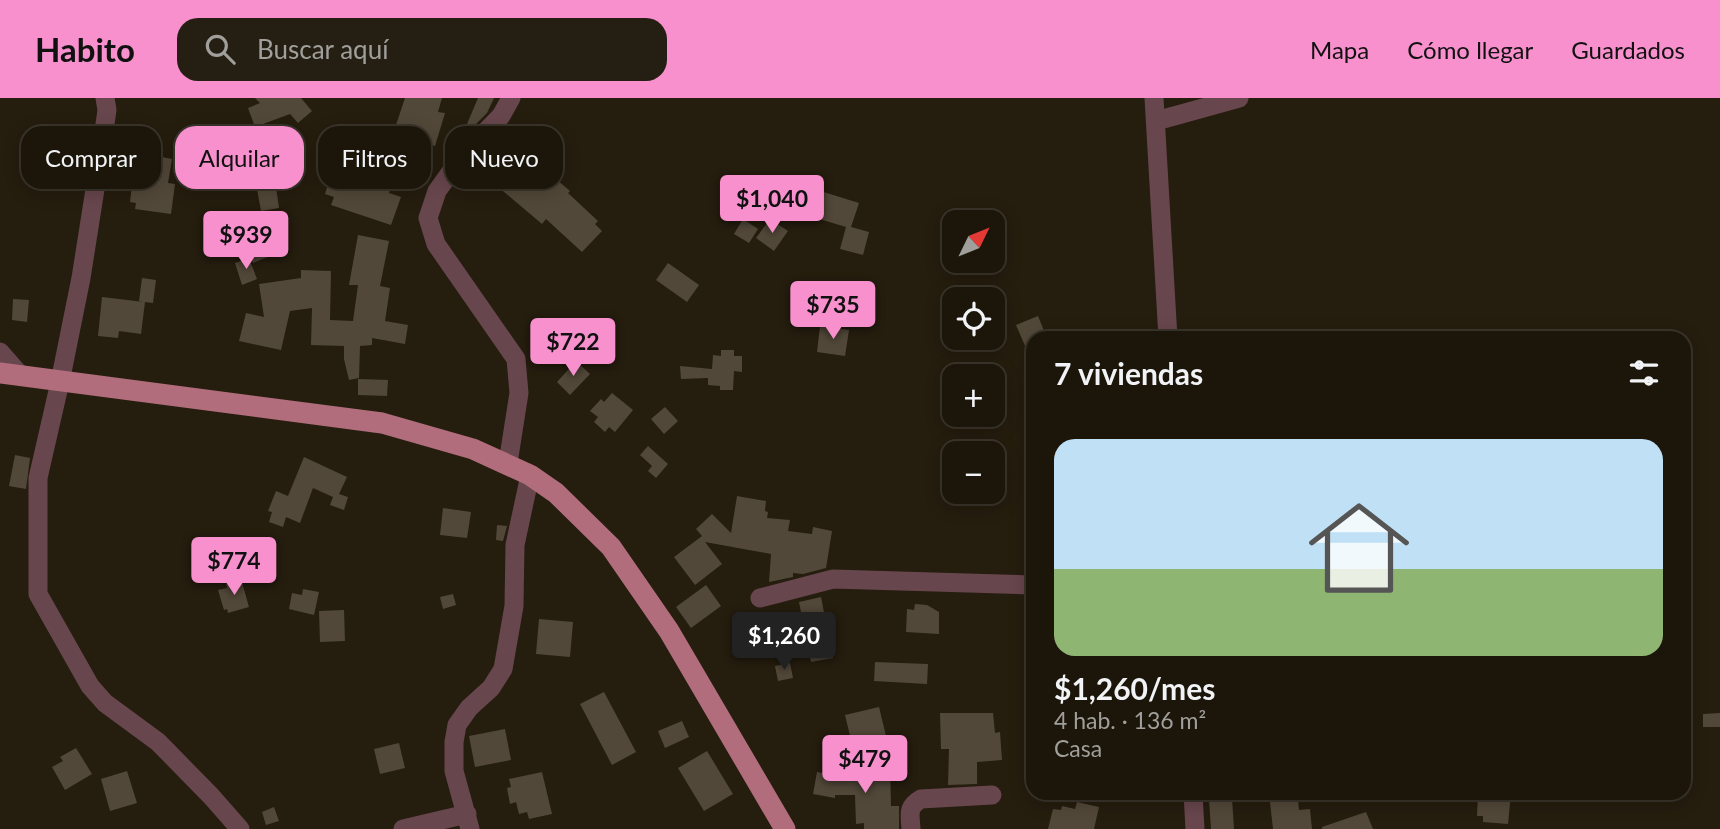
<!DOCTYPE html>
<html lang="es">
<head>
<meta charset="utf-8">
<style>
	body { margin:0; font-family:Lato,sans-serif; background:#251f13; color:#f1f3f6; height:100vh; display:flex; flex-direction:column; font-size:26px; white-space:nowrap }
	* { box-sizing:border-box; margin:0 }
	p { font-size:23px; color:#a09f9c }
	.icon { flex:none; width:38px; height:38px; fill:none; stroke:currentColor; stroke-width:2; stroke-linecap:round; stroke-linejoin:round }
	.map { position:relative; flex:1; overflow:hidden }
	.side { position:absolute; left:1026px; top:233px; width:665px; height:469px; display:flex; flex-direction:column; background:#1c160a; border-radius:21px; box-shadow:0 4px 18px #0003,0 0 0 2px #3a352b }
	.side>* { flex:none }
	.top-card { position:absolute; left:21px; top:28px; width:665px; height:63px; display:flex; gap:14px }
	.needle { width:46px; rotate:47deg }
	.buttons { position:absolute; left:942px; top:112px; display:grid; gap:14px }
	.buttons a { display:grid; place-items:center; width:63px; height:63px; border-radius:14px; background:#1c160a; box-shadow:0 4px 18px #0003,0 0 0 2px #3a352b; font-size:35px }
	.price { position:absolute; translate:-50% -60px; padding:0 16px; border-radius:7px; background:#f790cd; color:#111; font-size:23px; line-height:46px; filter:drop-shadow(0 2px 4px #0008) }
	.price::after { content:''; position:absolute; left:50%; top:42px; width:21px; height:16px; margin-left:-10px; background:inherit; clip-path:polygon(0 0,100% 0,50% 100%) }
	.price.selected { background:#222; color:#fff }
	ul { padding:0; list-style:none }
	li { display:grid; align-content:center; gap:14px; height:371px; padding:0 28px }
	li+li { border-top:2px solid #3a352b }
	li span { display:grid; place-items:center; height:217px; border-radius:21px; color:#555 }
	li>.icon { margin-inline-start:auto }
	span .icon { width:126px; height:126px; fill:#fffc; stroke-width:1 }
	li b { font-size:30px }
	h2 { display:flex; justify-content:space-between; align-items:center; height:84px; padding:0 28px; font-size:30px }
	.tag { padding:0 24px; border-radius:21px; background:#1c160a; box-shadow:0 4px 18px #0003,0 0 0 2px #3a352b; font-size:24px; line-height:63px }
	.tag.selected { background:#f790cd; color:#111 }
	header { display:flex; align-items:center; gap:42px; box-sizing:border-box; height:98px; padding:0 35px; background:#f790cd; color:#111 }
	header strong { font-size:33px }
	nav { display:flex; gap:38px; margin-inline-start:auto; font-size:24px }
	.search { width:490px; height:63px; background:#251f13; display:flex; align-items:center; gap:18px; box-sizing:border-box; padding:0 24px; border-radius:21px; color:#a09f9c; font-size:26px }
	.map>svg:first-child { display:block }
	.building { fill:#524839 }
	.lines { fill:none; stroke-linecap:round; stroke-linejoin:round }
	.minor { stroke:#68464d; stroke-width:19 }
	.major { stroke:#b16d7c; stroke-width:21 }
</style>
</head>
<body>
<header>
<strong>Habito</strong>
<div class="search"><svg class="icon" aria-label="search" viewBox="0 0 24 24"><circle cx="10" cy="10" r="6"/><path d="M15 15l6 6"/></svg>Buscar aquí</div>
<nav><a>Mapa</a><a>Cómo llegar</a><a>Guardados</a></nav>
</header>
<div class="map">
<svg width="1720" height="731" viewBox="0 0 1720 731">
	<rect width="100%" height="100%" fill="#251d0e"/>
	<g class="building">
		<polygon points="255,0 301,0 312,13 298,25 290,16 255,29 248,10 260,5"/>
		<polygon points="405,0 442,0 438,14 445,15 435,48 393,36"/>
		<polygon points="478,0 494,0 487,15 463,39 462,38"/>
		<polygon points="523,29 548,47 536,64 570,93 568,95 598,123 595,126 602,133 582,154 546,121 542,126 478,72 493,54 501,60"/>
		<polygon points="151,57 172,61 168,85 175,86 171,116 135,111 136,105 130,104 132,87 138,88 138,81 147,82"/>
		<polygon points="332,73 378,90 380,85 391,89 389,95 401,99 391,127 331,107 334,99 325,96"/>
		<polygon points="276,89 279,110 261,113 257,91"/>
		<polygon points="814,91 859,105 851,129 869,134 863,157 840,151 846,129 806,117"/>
		<polygon points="743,121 758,131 749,145 734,136"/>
		<polygon points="770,121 788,133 774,153 756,140"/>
		<polygon points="264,129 275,156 253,165 246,149 250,147 246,137"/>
		<polygon points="358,137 389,143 380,188 390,190 385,223 408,227 405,246 372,240 372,247 360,248 359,280 349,282 344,261 344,248 311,247 312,210 290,213 281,252 239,243 246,215 264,219 259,186 301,180 301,172 331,173 330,222 353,223 358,187 349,187"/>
		<polygon points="249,160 257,181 242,187 235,165"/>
		<polygon points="668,165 699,187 687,204 656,182"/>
		<polygon points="142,180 156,182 153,205 145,204 141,236 119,233 118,240 98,238 102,199 144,204 139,203"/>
		<polygon points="13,201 29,202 27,224 12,222"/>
		<polygon points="1038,218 1047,240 1032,240 1032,264 1016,227"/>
		<polygon points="820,228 849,232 845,258 817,254"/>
		<polygon points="721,252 734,252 734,258 742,258 742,274 734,273 733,292 720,292 720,288 708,287 708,280 681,281 680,268 712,271 713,257 721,258"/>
		<polygon points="576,263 590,276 570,297 557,284"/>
		<polygon points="358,281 388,282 387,298 358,297"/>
		<polygon points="612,295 633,312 615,334 609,329 605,334 594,324 598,319 590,313 601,301 604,304"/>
		<polygon points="665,309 678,323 664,336 651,321"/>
		<polygon points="648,348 668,366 656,380 648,373 652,368 640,357"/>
		<polygon points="15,357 30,360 26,391 9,388"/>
		<polygon points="304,359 347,379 339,396 348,399 344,412 330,407 333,399 313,390 300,425 286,419 283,429 269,424 272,414 268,413 276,393 288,398"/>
		<polygon points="737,398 766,403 765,413 768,414 767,420 790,422 788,433 812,436 813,429 832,433 826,470 803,476 793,475 793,479 769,484 771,456 705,444 722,466 695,487 674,459 702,438 696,431 712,416 731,435"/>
		<polygon points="443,410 471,414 467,440 440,437"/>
		<polygon points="497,427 507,428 503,443 496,442"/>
		<polygon points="241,481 249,509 228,515 227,511 224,512 218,492 227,490 226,486"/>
		<polygon points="706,487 721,508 691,530 676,509"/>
		<polygon points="303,491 319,494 314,517 289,511 292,495 302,497"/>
		<polygon points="453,496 456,507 443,511 440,499"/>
		<polygon points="821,499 833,560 811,564 799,504"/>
		<polygon points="915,506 927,507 939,514 939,536 906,534 907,511 914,512"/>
		<polygon points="344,512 345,543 320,544 319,513"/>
		<polygon points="539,521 573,524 570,559 536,556"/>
		<polygon points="875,564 928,566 927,586 874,583"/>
		<polygon points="790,565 793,580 778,583 775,568"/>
		<polygon points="604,594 636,654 612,667 580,606"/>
		<polygon points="879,609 886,638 852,646 845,617"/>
		<polygon points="940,615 993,615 995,635 1000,634 1002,662 977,664 977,686 948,687 949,651 941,651"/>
		<polygon points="1720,615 1720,629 1703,629 1703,616"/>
		<polygon points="682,623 689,639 665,650 658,633"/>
		<polygon points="505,631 511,662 475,669 469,638"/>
		<polygon points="399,645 405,670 380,676 374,651"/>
		<polygon points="76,650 92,676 65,692 52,669 63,663 60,659"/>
		<polygon points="707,653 733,696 704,713 678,670"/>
		<polygon points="890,666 891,708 899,708 899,731 864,731 864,725 856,726 855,697 835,697 835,700 813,696 817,674 846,679 861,678 860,667"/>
		<polygon points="127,673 137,705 110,713 101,681"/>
		<polygon points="542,674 552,716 529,721 527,714 519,716 516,704 510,706 507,690 511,689 509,681"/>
		<polygon points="1478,695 1511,695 1508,726 1483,724 1483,718 1477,718"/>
		<polygon points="1232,700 1234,731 1211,731 1209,701"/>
		<polygon points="1298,701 1299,712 1310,711 1312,731 1273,731 1270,704"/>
		<polygon points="1077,704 1099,709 1094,731 1048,731 1053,711 1061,712 1062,708 1075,711"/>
		<polygon points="274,709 279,723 266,727 262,714"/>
		<polygon points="1366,714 1373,731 1322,731 1322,729"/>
	</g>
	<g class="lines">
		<g class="minor">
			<polyline points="105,0 107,12 102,47 81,180 60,284 38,380 38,496 90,588 105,605 158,644 211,698 240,731"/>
			<polyline points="1154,0 1168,240"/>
			<polyline points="1156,23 1239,0"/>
			<polyline points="0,254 21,278"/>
			<polyline points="508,365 519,295 516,261 436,146 428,120 437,93 463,57 501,18 511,0"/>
			<polyline points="760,500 833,481 1032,487"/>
			<polyline points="1193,695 1195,731"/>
			<polyline points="403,731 467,716"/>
			<polyline points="470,731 454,673 454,644 457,627 469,610 491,590 503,571 514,508 515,447 530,377"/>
			<path d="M911,731C910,716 907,709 921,701L992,697"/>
		</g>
		<polyline class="major" points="0,275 382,325 473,351 530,377 556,395 611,449 669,533 785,731"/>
	</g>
</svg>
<div class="buttons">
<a><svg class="needle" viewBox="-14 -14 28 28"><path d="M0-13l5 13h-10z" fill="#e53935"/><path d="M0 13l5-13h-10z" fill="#a09f9c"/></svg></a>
<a><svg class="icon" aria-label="locate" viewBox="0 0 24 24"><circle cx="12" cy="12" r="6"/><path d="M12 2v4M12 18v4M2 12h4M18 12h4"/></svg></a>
<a>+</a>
<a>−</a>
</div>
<b class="price" style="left:772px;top:137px">$1,040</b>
<b class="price" style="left:246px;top:173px">$939</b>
<b class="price" style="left:833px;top:243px">$735</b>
<b class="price" style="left:573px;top:280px">$722</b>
<b class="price" style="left:234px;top:499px">$774</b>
<b class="price selected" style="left:784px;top:574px">$1,260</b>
<b class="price" style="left:865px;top:697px">$479</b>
<div class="top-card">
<a class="tag">Comprar</a>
<a class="tag selected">Alquilar</a>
<a class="tag">Filtros</a>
<a class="tag">Nuevo</a>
</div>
<section class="side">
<h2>7 viviendas<svg class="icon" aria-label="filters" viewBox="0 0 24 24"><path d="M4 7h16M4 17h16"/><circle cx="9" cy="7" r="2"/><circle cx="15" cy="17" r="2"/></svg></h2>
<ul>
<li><span style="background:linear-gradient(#bfe0f5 60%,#8fb573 0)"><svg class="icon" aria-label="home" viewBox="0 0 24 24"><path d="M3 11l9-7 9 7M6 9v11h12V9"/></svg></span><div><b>$1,260/mes</b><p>4 hab. · 136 m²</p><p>Casa</p></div></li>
</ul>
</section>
</div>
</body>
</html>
